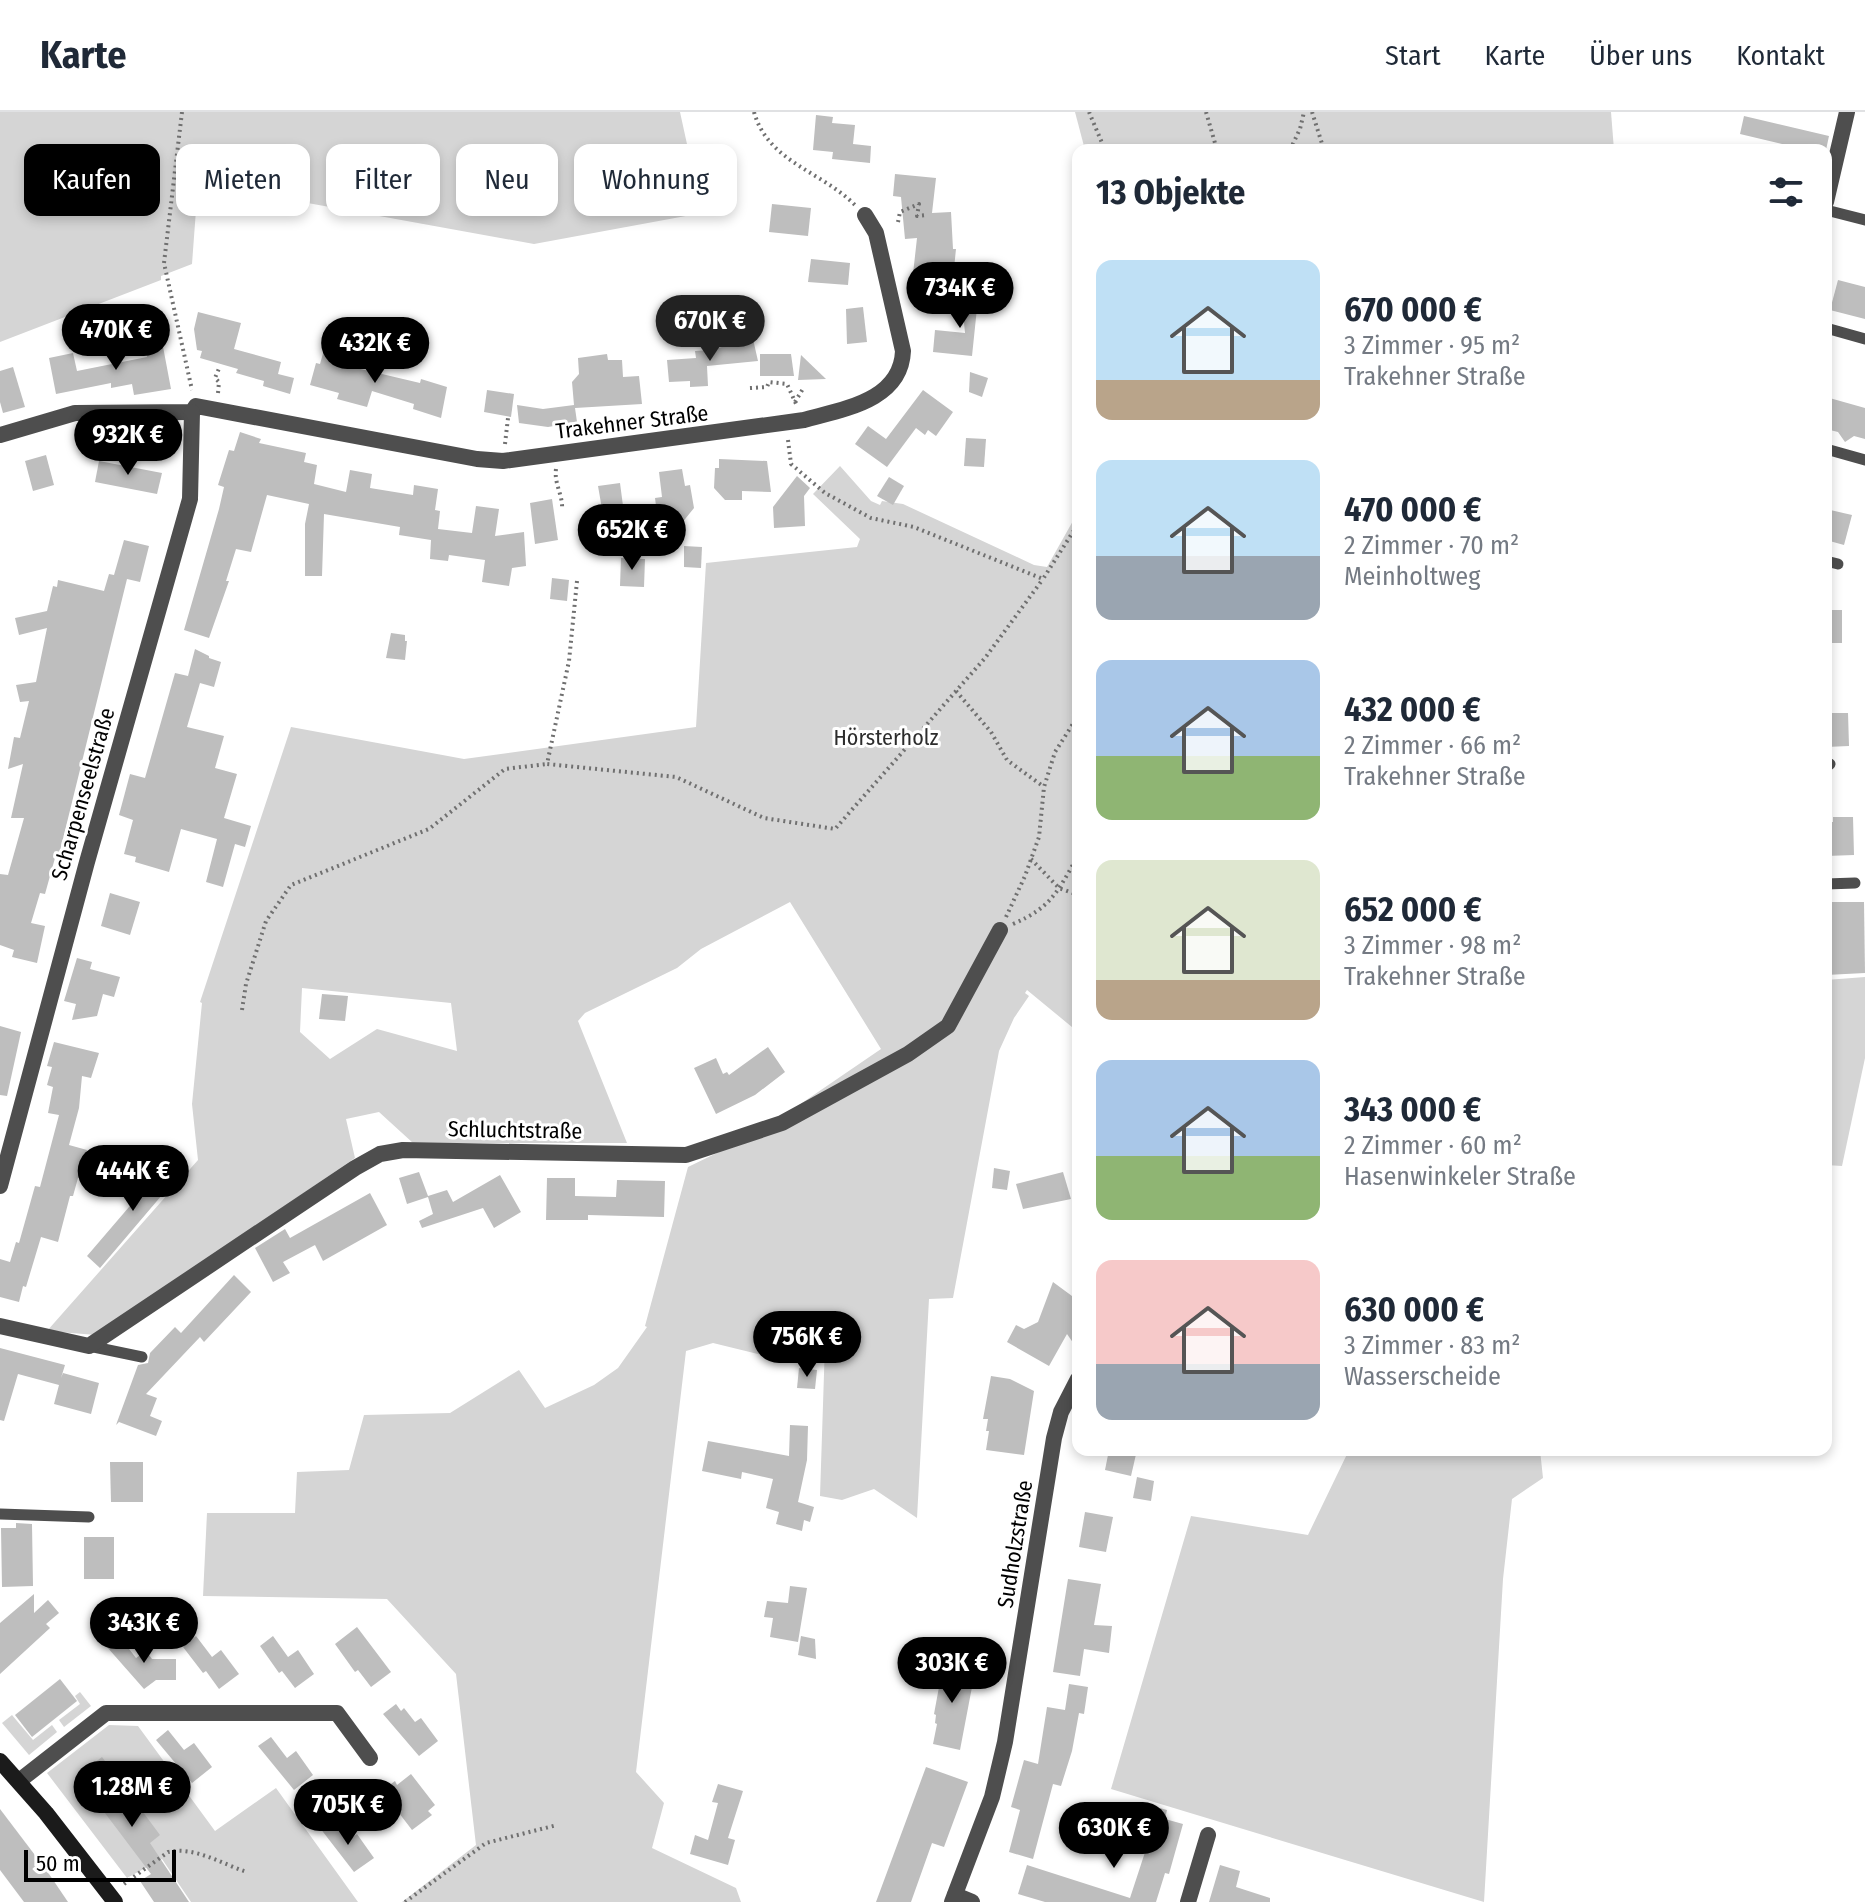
<!DOCTYPE html>
<html lang="de">
<head>
<meta charset="utf-8">
<style>
	body { margin:0; font-family:"Fira Sans Condensed",sans-serif; background:#f6f6f7; color:#1f2937; height:100vh; display:flex; flex-direction:column; font-size:30px; white-space:nowrap }
	* { box-sizing:border-box; margin:0 }
	p { font-size:26px; color:#747a83 }
	.icon { flex:none; width:44px; height:44px; fill:none; stroke:currentColor; stroke-width:2; stroke-linecap:round; stroke-linejoin:round }
	.map { position:relative; flex:1; overflow:hidden }
	.drawer { position:absolute; left:1072px; top:32px; width:760px; height:1312px; display:flex; flex-direction:column; background:#fff; border-radius:16px; box-shadow:0 4px 12px #0003 }
	.drawer>* { flex:none }
	.banner { position:absolute; left:24px; top:32px; width:760px; height:72px; display:flex; gap:16px }
	.scale { position:absolute; left:24px; bottom:20px; width:152px; box-sizing:border-box; padding-left:8px; border:4px solid #000; border-top:0; font-size:22px; line-height:28px; white-space:nowrap; color:#000; -webkit-text-stroke:6px #fff; paint-order:stroke }
	.price { position:absolute; translate:-50% -68px; padding:0 18px; border-radius:28px; background:#000; color:#fff; font-size:26px; line-height:52px; filter:drop-shadow(0 2px 4px #0008) }
	.price::after { content:''; position:absolute; left:50%; top:48px; width:24px; height:18px; margin-left:-12px; background:inherit; clip-path:polygon(0 0,100% 0,50% 100%) }
	.price.selected { background:#222; color:#fff }
	ul { padding:0; list-style:none }
	li { display:flex; align-items:center; gap:24px; height:200px; padding:0 24px }
	li span { display:grid; place-items:center; flex:none; width:224px; height:160px; border-radius:16px; color:#555 }
	li>.icon { margin-inline-start:auto }
	span .icon { width:96px; height:96px; fill:#fffc; stroke-width:1 }
	li b { font-size:34px }
	h2 { display:flex; justify-content:space-between; align-items:center; height:96px; padding:0 24px; font-size:34px }
	.chip { padding:0 28px; border-radius:16px; background:#fff; box-shadow:0 4px 12px #0003; font-size:28px; line-height:72px }
	.chip.selected { background:#000; color:#fff }
	header { display:flex; align-items:center; gap:48px; box-sizing:border-box; height:112px; padding:0 40px; background:#fff; border-bottom:2px solid #e0e1e3 }
	header strong { font-size:38px }
	nav { display:flex; gap:44px; margin-inline-start:auto; font-size:28px }
	.map>svg:first-child { display:block }
	.green { fill:#d5d5d5; fill-rule:evenodd }
	.building { fill:#bebebe }
	.lines { fill:none; stroke-linecap:round; stroke-linejoin:round }
	.path { stroke:#707070; stroke-width:4; stroke-dasharray:2 4; stroke-linecap:butt }
	.lane { stroke:#4e4e4e; stroke-width:11 }
	.street { stroke:#4e4e4e; stroke-width:16 }
	.secondary { stroke:#1b1b1b; stroke-width:16 }
	.labels { text-anchor:middle; dominant-baseline:central; stroke-width:6; stroke-linejoin:round; paint-order:stroke }
	.street-label { font-size:22px; fill:#000; stroke:#fff }
	.park-label { font-size:22px; fill:#2c2c2c; stroke:#fff }
</style>
</head>
<body>
<header>
<strong>Karte</strong>
<nav><a>Start</a><a>Karte</a><a>Über uns</a><a>Kontakt</a></nav>
</header>
<div class="map">
<svg width="1865" height="1790" viewBox="0 0 1865 1790">
	<rect width="100%" height="100%" fill="#fff"/>
	<g class="green">
		<polygon points="0,0 680,0 702,101 534,132 198,71 192,152 161,164 161,168 0,230"/>
		<polygon points="1075,0 1611,0 1614,38 1085,38"/>
		<path d="M840,354L871,389L880,393L882,389L903,392L1034,453L1047,455L1078,400V920L1027,878L1025,881L1029,884L1014,906L999,939L953,1186L929,1187L917,1406L874,1377L842,1388L820,1384L826,1201L766,1217L762,1243L713,1231L686,1239L636,1660L664,1691L652,1736L736,1776L741,1790H402L476,1733L456,1562L387,1487L203,1484L207,1401H295L297,1360L349,1358L364,1303L450,1301L519,1258L545,1296L594,1273L618,1256L647,1215L645,1214L688,1055L758,1021L881,937L790,790L701,837L677,856L585,901L578,909L627,1031H413L379,1000L346,1007L355,1046L96,1223L47,1219L198,1048L192,992L202,891L200,890L291,615L464,647L696,615L706,451L857,435L860,427L813,382ZM302,876L451,891L457,939L377,917L330,947L300,920Z"/>
		<polygon points="1865,865 1865,946 1842,1054 1826,1053 1826,868"/>
		<polygon points="1349,1338 1540,1338 1543,1366 1512,1387 1503,1467 1484,1790 1111,1677 1191,1404 1308,1423"/>
		<polygon points="80,1580 91,1594 64,1615 59,1608 80,1592 75,1584"/>
		<polygon points="12,1603 33,1628 52,1613 57,1620 29,1643 2,1611"/>
		<polygon points="109,1613 138,1614 215,1719 276,1676 358,1790 191,1790 162,1747 127,1766 47,1661"/>
	</g>
	<g class="building">
		<polygon points="816,3 833,5 832,11 855,13 853,32 871,34 870,51 832,47 833,40 813,38"/>
		<polygon points="1744,4 1829,24 1826,38 1781,38 1782,32 1740,22"/>
		<polygon points="895,62 936,66 932,101 951,100 953,137 956,137 953,166 913,162 917,126 905,127 901,85 893,84"/>
		<polygon points="772,92 811,96 808,124 769,120"/>
		<polygon points="811,147 850,151 848,173 808,170"/>
		<polygon points="1838,168 1865,175 1865,207 1830,198"/>
		<polygon points="978,178 979,196 977,196 972,244 933,240 935,218 965,221 961,180"/>
		<polygon points="863,195 867,230 847,232 846,197"/>
		<polygon points="198,200 241,211 234,237 281,250 278,262 294,266 290,282 263,274 264,269 236,261 238,257 200,246 202,239 197,238 194,217"/>
		<polygon points="161,224 171,277 134,283 132,272 111,276 111,271 56,282 49,246 73,241 77,259 147,245 144,227"/>
		<polygon points="753,227 758,249 707,254 708,274 690,275 690,269 669,270 667,248 696,246 695,239 710,238"/>
		<polygon points="324,238 350,246 348,254 420,271 421,267 447,275 441,306 413,297 414,292 372,279 367,295 337,287 339,281 310,273 316,251 320,252"/>
		<polygon points="607,242 608,248 622,248 623,265 639,264 642,292 575,296 577,310 548,315 519,311 517,293 543,297 574,293 572,270 579,262 578,246"/>
		<polygon points="760,242 791,242 794,264 760,264"/>
		<polygon points="801,243 826,267 798,268"/>
		<polygon points="13,255 25,295 3,301 0,290 0,259"/>
		<polygon points="970,260 988,266 982,285 969,280"/>
		<polygon points="487,278 514,282 511,305 484,300"/>
		<polygon points="923,278 953,300 936,324 928,318 925,323 916,316 887,355 855,332 868,314 886,327"/>
		<polygon points="1826,285 1865,296 1865,327 1854,324 1845,330 1838,320 1826,317"/>
		<polygon points="240,320 261,327 259,331 306,341 304,350 317,353 314,372 346,380 350,358 372,362 370,376 413,383 414,373 438,377 435,398 440,399 438,417 472,421 476,394 499,397 495,424 524,420 526,454 512,456 509,474 482,470 485,448 449,443 448,449 430,447 431,428 399,423 400,415 324,402 322,464 305,464 305,412 309,392 267,383 251,440 236,437 226,469 229,469 209,526 184,518 219,397 224,375 218,373 229,338 234,339"/>
		<polygon points="966,326 986,327 984,355 964,354"/>
		<polygon points="46,343 54,373 33,379 25,349"/>
		<polygon points="719,347 767,349 771,380 742,379 742,388 725,388 714,376 715,356 719,356"/>
		<polygon points="99,349 162,361 157,382 95,370"/>
		<polygon points="682,357 685,374 690,373 694,396 677,417 657,401 655,386 662,385 659,360"/>
		<polygon points="797,364 810,376 804,384 805,414 774,416 773,395"/>
		<polygon points="889,365 904,374 893,393 877,384"/>
		<polygon points="620,371 625,409 621,410 622,418 606,420 598,374"/>
		<polygon points="552,387 558,428 535,432 530,391"/>
		<polygon points="1826,397 1852,403 1844,433 1826,428"/>
		<polygon points="124,428 149,434 140,470 127,467 58,747 55,746 45,782 40,781 31,811 45,814 37,851 12,845 14,838 0,833 0,762 8,763 24,706 11,706 23,652 8,657 14,625 20,626 29,589 20,590 16,573 36,570 47,516 19,523 15,506 47,499 53,474 57,475 58,468 104,479 109,462 114,463"/>
		<polygon points="684,434 702,435 701,456 684,455"/>
		<polygon points="621,446 645,447 644,475 620,474"/>
		<polygon points="552,466 569,468 567,489 550,487"/>
		<rect x="1826" y="498" width="16" height="33"/>
		<polygon points="391,521 405,523 405,529 407,529 405,548 386,546"/>
		<polygon points="195,537 209,544 209,546 221,550 214,575 200,571 187,615 224,624 215,656 237,662 224,706 251,714 245,735 235,732 223,775 206,770 217,727 181,717 169,760 135,750 136,745 124,742 133,708 119,703 130,662 145,666 175,561 188,564"/>
		<polygon points="1829,601 1848,601 1849,634 1826,635 1826,609 1829,609"/>
		<polygon points="1833,705 1853,705 1854,743 1826,744 1826,710 1833,710"/>
		<polygon points="110,781 140,790 130,823 101,814"/>
		<polygon points="1826,790 1864,790 1865,861 1826,863"/>
		<polygon points="77,846 92,850 90,857 120,865 114,885 103,882 97,904 72,908 76,892 64,889"/>
		<polygon points="322,882 348,884 345,909 319,907"/>
		<polygon points="0,914 21,920 7,984 0,983"/>
		<polygon points="54,930 99,941 91,966 82,964 79,996 69,1033 87,1038 80,1066 78,1066 73,1084 70,1084 58,1130 41,1125 26,1175 23,1174 19,1190 0,1185 0,1147 10,1150 16,1130 19,1131 35,1074 40,1075 59,1003 48,1001 53,975 47,973 52,955 47,954"/>
		<polygon points="768,935 785,960 755,983 716,1002 694,956 716,946 723,962 727,960 729,963"/>
		<polygon points="155,1044 171,1049 162,1083 100,1156 87,1144 147,1074"/>
		<polygon points="994,1056 1010,1059 1007,1078 992,1076"/>
		<polygon points="419,1060 428,1084 447,1078 453,1090 500,1063 521,1100 494,1116 483,1096 422,1116 419,1109 433,1102 428,1085 407,1092 399,1066"/>
		<polygon points="1063,1060 1071,1087 1023,1097 1016,1072"/>
		<polygon points="547,1066 575,1066 575,1084 616,1085 617,1068 665,1069 664,1105 588,1103 588,1108 546,1108"/>
		<polygon points="370,1081 387,1113 323,1149 315,1133 283,1150 290,1161 273,1170 255,1136 285,1117 290,1126"/>
		<polygon points="234,1163 251,1180 204,1230 200,1225 146,1282 157,1286 150,1304 162,1309 156,1324 119,1310 116,1313 138,1253 148,1251 150,1241 175,1215 181,1221"/>
		<polygon points="1053,1170 1072,1184 1078,1193 1078,1238 1067,1222 1049,1254 1007,1230 1016,1213 1024,1217 1038,1210"/>
		<polygon points="0,1236 65,1253 61,1266 63,1261 99,1271 91,1302 54,1292 59,1273 18,1262 4,1309 0,1308"/>
		<polygon points="799,1256 817,1258 815,1277 797,1276"/>
		<polygon points="991,1264 1010,1267 1034,1279 1024,1343 986,1338 989,1319 986,1319 988,1307 983,1307"/>
		<polygon points="790,1313 808,1314 807,1348 798,1390 814,1395 810,1410 804,1408 802,1419 776,1412 779,1400 766,1396 773,1367 742,1360 741,1367 702,1359 708,1329 789,1344"/>
		<polygon points="1109,1338 1137,1338 1131,1364 1105,1358"/>
		<polygon points="110,1350 143,1350 143,1390 111,1390"/>
		<polygon points="1137,1365 1154,1369 1151,1389 1133,1386"/>
		<polygon points="1085,1400 1113,1405 1106,1440 1079,1435"/>
		<polygon points="16,1411 32,1412 33,1474 2,1475 1,1416 16,1416"/>
		<rect x="84" y="1425" width="30" height="42"/>
		<polygon points="1068,1467 1101,1472 1094,1513 1112,1514 1109,1541 1084,1537 1080,1564 1053,1560"/>
		<polygon points="790,1474 807,1476 798,1530 770,1525 773,1506 764,1505 767,1489 788,1491"/>
		<polygon points="34,1482 34,1501 48,1488 59,1501 46,1512 50,1516 0,1562 0,1511"/>
		<polygon points="357,1515 391,1560 371,1575 358,1558 355,1560 335,1532"/>
		<polygon points="196,1524 212,1545 221,1538 239,1562 219,1577 206,1559 203,1561 183,1535"/>
		<polygon points="273,1524 288,1545 298,1538 314,1562 295,1576 282,1559 279,1561 260,1534"/>
		<polygon points="801,1524 815,1527 816,1547 798,1543"/>
		<polygon points="120,1525 136,1546 146,1539 152,1547 176,1547 176,1568 156,1568 144,1577 107,1535"/>
		<polygon points="944,1548 969,1553 964,1574 972,1575 960,1638 933,1632 937,1612 935,1611 936,1603 934,1602"/>
		<polygon points="60,1567 77,1589 32,1625 15,1603"/>
		<polygon points="1069,1572 1088,1575 1084,1602 1079,1601 1072,1639 1061,1674 1053,1672 1033,1747 1009,1740 1020,1698 1011,1695 1024,1648 1038,1652 1047,1595 1065,1598"/>
		<polygon points="396,1592 401,1599 404,1596 415,1610 421,1606 438,1629 419,1644 383,1602"/>
		<polygon points="168,1618 184,1638 194,1631 212,1655 192,1671 156,1628"/>
		<polygon points="271,1625 287,1646 296,1639 313,1663 294,1678 258,1634"/>
		<polygon points="102,1645 160,1723 150,1731 189,1790 154,1790 140,1769 151,1762 77,1664"/>
		<polygon points="926,1655 968,1670 944,1735 932,1731 911,1790 876,1790"/>
		<polygon points="411,1662 435,1693 428,1699 432,1703 412,1718 399,1701 396,1703 392,1697 388,1701 375,1684 395,1669 397,1673"/>
		<polygon points="718,1672 743,1679 728,1726 735,1728 728,1753 690,1742 695,1723 708,1728 718,1691 712,1690"/>
		<polygon points="1149,1693 1167,1698 1165,1707 1183,1712 1169,1762 1165,1761 1156,1790 1045,1790 1018,1782 1027,1753 1130,1786 1149,1728 1143,1726"/>
		<polygon points="0,1697 47,1759 68,1790 24,1790 0,1758"/>
		<polygon points="332,1707 348,1729 357,1722 374,1746 354,1760 320,1716"/>
		<polygon points="1220,1753 1240,1759 1236,1775 1270,1786 1270,1790 1209,1790"/>
	</g>
	<g class="lines">
		<g class="path">
			<polyline points="182,0 164,151 192,278"/>
			<path d="M754,0C768,50 821,59 855,93"/>
			<polyline points="1089,0 1105,38"/>
			<polyline points="1206,0 1217,38"/>
			<polyline points="1312,0 1324,38"/>
			<polyline points="1290,38 1300,17 1304,0"/>
			<polyline points="898,110 900,100 919,92 917,104 928,103"/>
			<polyline points="750,276 767,275 769,270 787,272 797,294"/>
			<polyline points="218,281 219,270 215,266 220,254"/>
			<polyline points="795,290 804,275"/>
			<polyline points="788,328 791,352 825,381 871,406 914,415 1043,467 1078,412"/>
			<polyline points="505,332 508,306"/>
			<path d="M556,357C554,372 563,383 562,397"/>
			<polyline points="577,469 569,549 547,652 676,665 764,706 835,717 985,546 1043,467"/>
			<polyline points="956,579 991,620 1007,648 1044,675"/>
			<polyline points="1031,747 1059,776 1078,783"/>
			<polyline points="1006,805 1025,764 1039,725 1044,675 1055,640 1078,604"/>
			<path d="M1013,812C1052,795 1057,780 1078,744"/>
			<polyline points="242,898 246,872 266,809 291,773 429,717 505,657 547,652"/>
			<path d="M124,1772L168,1740C194,1734 222,1752 247,1760"/>
			<polyline points="405,1790 486,1731 557,1713"/>
		</g>
		<g class="lane">
			<polyline points="1826,98 1865,108"/>
			<polyline points="1826,216 1865,227"/>
			<polyline points="1826,337 1865,348"/>
			<polyline points="1826,449 1838,452"/>
			<polyline points="1826,655 1830,652"/>
			<polyline points="1826,772 1855,771"/>
			<polyline points="89,1234 142,1245"/>
			<polyline points="0,1402 89,1405"/>
		</g>
		<g class="street">
			<polyline points="1826,90 1847,0"/>
			<path d="M0,323L75,301L192,300L196,294L477,347L503,349L804,308C843,297 901,289 903,239L876,121L865,103"/>
			<polyline points="0,1074 87,750 190,387 192,300"/>
			<polyline points="0,1214 89,1234 355,1056 380,1042 403,1038 686,1043 782,1011 908,942 948,914 1000,818"/>
			<polyline points="19,1669 106,1601 337,1601 370,1646"/>
			<polyline points="955,1783 972,1790"/>
			<polyline points="952,1790 992,1685 1005,1630 1054,1326 1061,1300 1078,1267"/>
			<polyline points="1188,1790 1208,1723"/>
		</g>
		<polyline class="secondary" points="0,1649 46,1701 115,1790"/>
	</g>
	<g class="labels">
		<g class="street-label">
			<text transform="translate(632 310) rotate(-7)">Trakehner Straße</text>
			<text transform="translate(83 682) rotate(-74)">Scharpenseelstraße</text>
			<text transform="translate(515 1018) rotate(1)">Schluchtstraße</text>
			<text transform="translate(1015 1432) rotate(-81)">Sudholzstraße</text>
		</g>
		<g class="park-label">
			<text x="886" y="625">Hörsterholz</text>
		</g>
	</g>
</svg>
<div class="scale">50 m</div>
<b class="price" style="left:960px;top:218px">734K €</b>
<b class="price selected" style="left:710px;top:251px">670K €</b>
<b class="price" style="left:116px;top:260px">470K €</b>
<b class="price" style="left:375px;top:273px">432K €</b>
<b class="price" style="left:128px;top:365px">932K €</b>
<b class="price" style="left:632px;top:460px">652K €</b>
<b class="price" style="left:133px;top:1101px">444K €</b>
<b class="price" style="left:807px;top:1267px">756K €</b>
<b class="price" style="left:144px;top:1553px">343K €</b>
<b class="price" style="left:952px;top:1593px">303K €</b>
<b class="price" style="left:132px;top:1717px">1.28M €</b>
<b class="price" style="left:348px;top:1735px">705K €</b>
<b class="price" style="left:1114px;top:1758px">630K €</b>
<div class="banner">
<a class="chip selected">Kaufen</a>
<a class="chip">Mieten</a>
<a class="chip">Filter</a>
<a class="chip">Neu</a>
<a class="chip">Wohnung</a>
</div>
<section class="drawer">
<h2>13 Objekte<svg class="icon" aria-label="filters" viewBox="0 0 24 24"><path d="M4 7h16M4 17h16"/><circle cx="9" cy="7" r="2"/><circle cx="15" cy="17" r="2"/></svg></h2>
<ul>
<li><span style="background:linear-gradient(#bfe0f5 75%,#b9a48a 0)"><svg class="icon" aria-label="home" viewBox="0 0 24 24"><path d="M3 11l9-7 9 7M6 9v11h12V9"/></svg></span><div><b>670 000 €</b><p>3 Zimmer · 95 m²</p><p>Trakehner Straße</p></div></li>
<li><span style="background:linear-gradient(#bfe0f5 60%,#9aa5b1 0)"><svg class="icon" aria-label="home" viewBox="0 0 24 24"><path d="M3 11l9-7 9 7M6 9v11h12V9"/></svg></span><div><b>470 000 €</b><p>2 Zimmer · 70 m²</p><p>Meinholtweg</p></div></li>
<li><span style="background:linear-gradient(#a9c7e8 60%,#8fb573 0)"><svg class="icon" aria-label="home" viewBox="0 0 24 24"><path d="M3 11l9-7 9 7M6 9v11h12V9"/></svg></span><div><b>432 000 €</b><p>2 Zimmer · 66 m²</p><p>Trakehner Straße</p></div></li>
<li><span style="background:linear-gradient(#dfe7d0 75%,#b9a48a 0)"><svg class="icon" aria-label="home" viewBox="0 0 24 24"><path d="M3 11l9-7 9 7M6 9v11h12V9"/></svg></span><div><b>652 000 €</b><p>3 Zimmer · 98 m²</p><p>Trakehner Straße</p></div></li>
<li><span style="background:linear-gradient(#a9c7e8 60%,#8fb573 0)"><svg class="icon" aria-label="home" viewBox="0 0 24 24"><path d="M3 11l9-7 9 7M6 9v11h12V9"/></svg></span><div><b>343 000 €</b><p>2 Zimmer · 60 m²</p><p>Hasenwinkeler Straße</p></div></li>
<li><span style="background:linear-gradient(#f6c9c9 65%,#9aa5b1 0)"><svg class="icon" aria-label="home" viewBox="0 0 24 24"><path d="M3 11l9-7 9 7M6 9v11h12V9"/></svg></span><div><b>630 000 €</b><p>3 Zimmer · 83 m²</p><p>Wasserscheide</p></div></li>
</ul>
</section>
</div>
</body>
</html>
